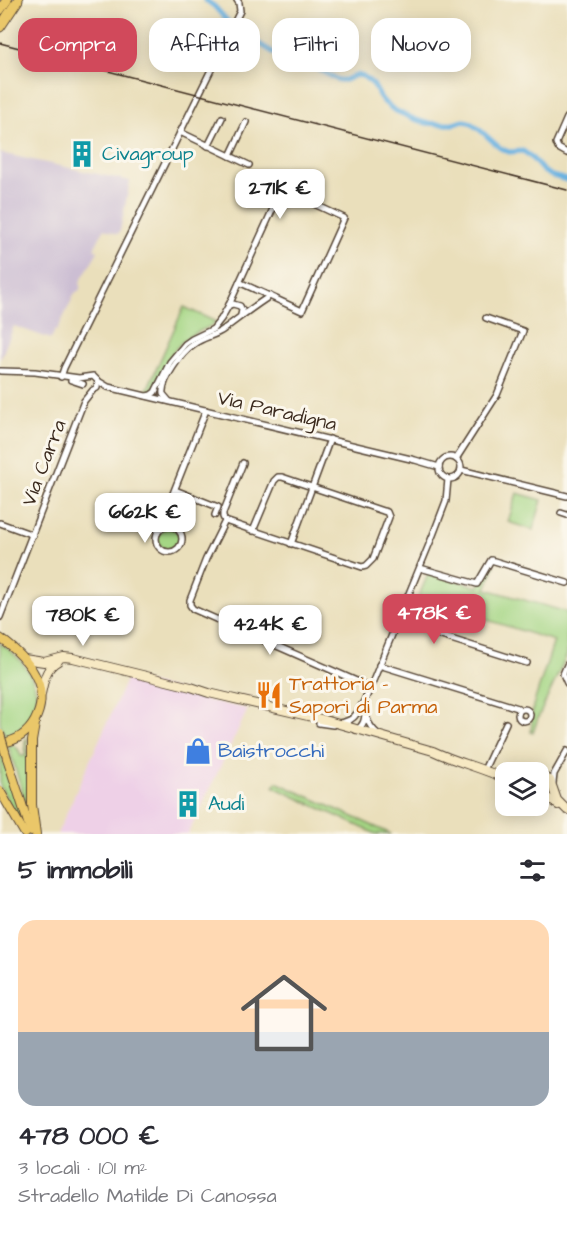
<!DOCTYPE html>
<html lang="it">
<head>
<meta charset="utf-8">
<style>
	body { margin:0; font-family:"Architects Daughter",sans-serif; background:#f2f2f3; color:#2b2b33; height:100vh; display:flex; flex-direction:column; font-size:22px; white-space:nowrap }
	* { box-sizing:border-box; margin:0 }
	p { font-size:20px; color:#7c7c81 }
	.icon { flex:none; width:33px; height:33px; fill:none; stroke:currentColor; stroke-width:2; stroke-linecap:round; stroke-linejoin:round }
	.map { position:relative; height:834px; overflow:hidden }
	.panel { display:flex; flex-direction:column; background:#fff; flex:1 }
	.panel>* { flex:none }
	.top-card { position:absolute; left:18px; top:18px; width:531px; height:54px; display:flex; gap:12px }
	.controls { position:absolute; left:495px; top:762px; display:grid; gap:12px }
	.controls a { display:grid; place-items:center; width:54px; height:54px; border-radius:12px; background:#fff; box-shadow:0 3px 15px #0003; font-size:30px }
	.price { position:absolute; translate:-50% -51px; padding:0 14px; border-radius:12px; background:#fff; color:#222; font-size:20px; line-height:39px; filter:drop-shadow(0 2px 3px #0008) }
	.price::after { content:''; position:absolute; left:50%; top:36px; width:18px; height:14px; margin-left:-9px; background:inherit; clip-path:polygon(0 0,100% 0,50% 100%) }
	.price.selected { background:#d1495b; color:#fff }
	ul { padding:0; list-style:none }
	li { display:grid; align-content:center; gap:12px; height:318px; padding:0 18px }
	li span { display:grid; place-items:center; height:186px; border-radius:18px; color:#555 }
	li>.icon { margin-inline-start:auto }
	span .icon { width:108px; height:108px; fill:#fffc; stroke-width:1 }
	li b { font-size:26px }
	h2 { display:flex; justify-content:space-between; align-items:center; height:72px; padding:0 18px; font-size:26px }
	.pill { padding:0 21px; border-radius:18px; background:#fff; box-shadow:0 3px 15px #0003; font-size:21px; line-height:54px }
	.pill.selected { background:#d1495b; color:#fff }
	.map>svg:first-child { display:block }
	.built { fill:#eed0e7 }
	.industrial { fill:#ccbed3 }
	.green { fill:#a5d684; stroke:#708051; stroke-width:1.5 }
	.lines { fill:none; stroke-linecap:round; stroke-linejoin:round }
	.canal { stroke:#6ab2e1; stroke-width:5 }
	.minor-casing { stroke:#554536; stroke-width:8 }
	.secondary-casing { stroke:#554536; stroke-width:10 }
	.primary-casing { stroke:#554536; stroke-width:10 }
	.motorway-casing { stroke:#554536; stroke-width:11 }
	.minor { stroke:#fff; stroke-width:5 }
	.secondary { stroke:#f7e9c3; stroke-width:8 }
	.primary { stroke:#eac769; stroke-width:8 }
	.motorway { stroke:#eac769; stroke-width:9 }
	.rail { stroke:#3b2a1e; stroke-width:1.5 }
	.primary-bridge-casing { stroke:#554536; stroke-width:10; stroke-linecap:butt }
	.primary-bridge { stroke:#eac769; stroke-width:8 }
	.labels { text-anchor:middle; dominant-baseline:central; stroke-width:6; stroke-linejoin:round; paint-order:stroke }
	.culture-label { font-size:20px; fill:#0d838f; stroke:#fbf7ec; text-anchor:start }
	.street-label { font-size:20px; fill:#3b2a1e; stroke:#fbf7ec }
	.food-label { font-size:20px; fill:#c56008; stroke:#fbf7ec; text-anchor:start }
	.shop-label { font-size:20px; fill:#366cbe; stroke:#fbf7ec; text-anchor:start }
</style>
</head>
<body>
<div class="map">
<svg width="567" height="834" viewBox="0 0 567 834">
	<rect width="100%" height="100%" fill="#fbf7ec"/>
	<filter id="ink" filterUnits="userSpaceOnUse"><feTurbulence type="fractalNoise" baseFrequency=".0167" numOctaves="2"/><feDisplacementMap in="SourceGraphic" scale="12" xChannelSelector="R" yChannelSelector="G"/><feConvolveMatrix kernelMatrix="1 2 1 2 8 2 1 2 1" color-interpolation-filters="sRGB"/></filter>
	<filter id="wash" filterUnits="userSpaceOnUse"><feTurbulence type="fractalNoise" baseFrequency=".008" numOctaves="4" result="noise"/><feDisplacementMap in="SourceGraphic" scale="24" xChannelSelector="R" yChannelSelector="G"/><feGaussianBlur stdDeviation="1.35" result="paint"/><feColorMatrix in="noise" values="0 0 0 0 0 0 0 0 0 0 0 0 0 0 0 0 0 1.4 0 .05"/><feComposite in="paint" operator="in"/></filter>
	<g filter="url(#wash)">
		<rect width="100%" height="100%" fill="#eadfbb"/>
		<polygon class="built" points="127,678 196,694 195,696 204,699 204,700 248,709 188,834 57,834"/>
		<polygon class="industrial" points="0,153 130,181 120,231 118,234 104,229 94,249 98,251 80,282 81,286 79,291 75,293 57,331 55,330 51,339 14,326 0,360"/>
		<g class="green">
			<path d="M184,307L216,322C207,330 196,331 187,338C171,349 159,376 151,393L146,392Z"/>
			<polygon points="517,493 542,500 533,530 508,522"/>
			<circle cx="169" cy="539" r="11"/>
			<polygon points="492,563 495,566 486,589 567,612 567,655 538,718 533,733 531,732 533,706 554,641 418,598 429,572 478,587"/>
			<path d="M0,643C23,659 47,687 31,716C25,727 16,733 5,736L0,723Z"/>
			<path d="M27,738L29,813L8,745C15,744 19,749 21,756H25V741Z"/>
			<polygon points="0,748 27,833 0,786"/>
			<polygon points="276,782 391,834 376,834 274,787"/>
		</g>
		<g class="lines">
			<g class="canal">
				<polyline points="205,0 214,6 231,25"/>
				<polyline points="234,28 279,56 308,64 338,80 345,80 356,75 363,76 373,84 380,97 384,102 394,110 414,119 426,123 441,124 453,124 464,121 469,122 480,130 500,148 509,152 523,151 530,156 543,171 552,176 567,180"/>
			</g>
		</g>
	</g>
	<g filter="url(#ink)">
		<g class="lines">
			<defs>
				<g id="minor">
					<polyline points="567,118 556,143 558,148 567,153"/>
					<polyline points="180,132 249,165"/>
					<polyline points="208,146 222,118"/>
					<polyline points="230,156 246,122"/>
					<polyline points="229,305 233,304 240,306 242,310 241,315"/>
					<polyline points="0,371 35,372 79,378 93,376 98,381 108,387 415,460 439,467"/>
					<polyline points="61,377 64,368 240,11 239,3 237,0"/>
					<polyline points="71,380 83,384"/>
					<polyline points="147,396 151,395 155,392 170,362 185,344 192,339 213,329 221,319 229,305 282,189 344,218 302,311 239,282"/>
					<path d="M169,401L163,394C161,380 182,352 194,344C203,337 215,336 224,329C239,318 254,306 270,296"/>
					<circle cx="450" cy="468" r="11"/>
					<polyline points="456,459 497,395 523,331 486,318"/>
					<polyline points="243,463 223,513 223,517 225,521 206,559 190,600 190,605 193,609 370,687"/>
					<polyline points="461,470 567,496"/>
					<polyline points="175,490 218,507 215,515"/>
					<polyline points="561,513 567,515"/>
					<polyline points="225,521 362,567 366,566 373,559 389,517 387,512 383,511 282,477 278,477 274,481 253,531"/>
					<polyline points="0,523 33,535"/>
					<circle cx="169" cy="539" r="13"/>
					<polyline points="157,534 206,410"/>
					<polyline points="291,544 330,439"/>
					<polyline points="420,568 477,584 491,560 567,583"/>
					<polyline points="0,617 84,401 93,390 97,388 98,381"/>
					<polyline points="397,622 527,663"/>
					<polyline points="379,665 518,708 519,711"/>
					<polyline points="567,665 563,674 567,683"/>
					<path d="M365,699C365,714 366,724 378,734"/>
					<circle cx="524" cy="715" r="6"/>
					<polyline points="319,723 333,725"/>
					<path d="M339,723C357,721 357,711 366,698L433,535L446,501L448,479"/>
					<path d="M356,730C364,726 365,719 365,711"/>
					<polyline points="484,770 506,723"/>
					<polyline points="553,783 554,774 567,751"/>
				</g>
				<g id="secondary">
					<path d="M24,659L44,662L64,657L73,658L191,687L209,693L325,720L433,751C456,762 482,768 506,779"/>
					<path d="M41,694C44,681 45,668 58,661"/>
					<polyline points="538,779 546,778 550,780 557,800 567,810"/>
					<polyline points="538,794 549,799 558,805"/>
				</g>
				<g id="primary">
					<path d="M0,638C14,648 27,659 35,675C49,701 36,735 7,742"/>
					<polyline points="35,724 32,741 32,805 36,834"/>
					<polyline points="7,758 31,832"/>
					<polyline points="0,791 25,834"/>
				</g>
				<g id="motorway">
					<polyline points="0,10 7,0"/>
					<polyline points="0,27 18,0"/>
				</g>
			</defs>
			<use href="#minor" class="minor-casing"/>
			<use href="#secondary" class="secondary-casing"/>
			<use href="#primary" class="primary-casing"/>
			<use href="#motorway" class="motorway-casing"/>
			<use href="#minor" class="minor"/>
			<use href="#secondary" class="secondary"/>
			<use href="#primary" class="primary"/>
			<use href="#motorway" class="motorway"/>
			<polyline class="rail" points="0,43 567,190"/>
			<defs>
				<polyline id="primary-bridge" points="0,734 7,758"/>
			</defs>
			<use href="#primary-bridge" class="primary-bridge-casing"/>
			<use href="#primary-bridge" class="primary-bridge"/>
		</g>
	</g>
	<defs>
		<symbol id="building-bare" viewBox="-9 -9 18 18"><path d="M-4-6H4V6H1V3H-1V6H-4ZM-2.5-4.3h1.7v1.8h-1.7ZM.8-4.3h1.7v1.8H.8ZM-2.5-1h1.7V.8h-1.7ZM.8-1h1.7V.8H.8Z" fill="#0f9aa8" stroke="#fbf7ec" stroke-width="2.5" paint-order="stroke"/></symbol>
		<symbol id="restaurant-bare" viewBox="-9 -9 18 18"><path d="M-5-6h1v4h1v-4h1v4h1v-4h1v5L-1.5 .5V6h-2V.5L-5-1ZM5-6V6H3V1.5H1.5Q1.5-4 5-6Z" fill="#e8710a" stroke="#fbf7ec" stroke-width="2.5" paint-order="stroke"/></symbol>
		<symbol id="shop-bare" viewBox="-9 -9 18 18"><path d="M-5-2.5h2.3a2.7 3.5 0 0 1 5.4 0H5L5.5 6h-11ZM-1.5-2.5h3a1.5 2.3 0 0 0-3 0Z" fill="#3f7fe0" stroke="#fbf7ec" stroke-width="2.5" paint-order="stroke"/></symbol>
	</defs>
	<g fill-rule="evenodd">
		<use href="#building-bare" x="63" y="135" width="38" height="38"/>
		<use href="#restaurant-bare" x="250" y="676" width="38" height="38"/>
		<use href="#shop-bare" x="179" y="732" width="38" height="38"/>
		<use href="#building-bare" x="169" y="785" width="38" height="38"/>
	</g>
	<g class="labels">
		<g class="culture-label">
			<text x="102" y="154">Civagroup</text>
			<text x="208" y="804">Audi</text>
		</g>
		<g class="street-label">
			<text transform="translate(277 411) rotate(13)">Via Paradigna</text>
			<text transform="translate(44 463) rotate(-69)">Via Carra</text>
		</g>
		<g class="food-label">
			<text x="289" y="684">Trattoria -<tspan x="289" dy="23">Sapori di Parma</tspan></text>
		</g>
		<g class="shop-label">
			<text x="218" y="751">Baistrocchi</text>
		</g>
	</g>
</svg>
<div class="controls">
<a><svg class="icon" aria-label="layers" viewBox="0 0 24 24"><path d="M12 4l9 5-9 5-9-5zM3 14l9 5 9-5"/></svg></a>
</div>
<b class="price" style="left:280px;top:220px">271K €</b>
<b class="price" style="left:145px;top:544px">662K €</b>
<b class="price selected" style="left:434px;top:645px">478K €</b>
<b class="price" style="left:83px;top:647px">780K €</b>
<b class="price" style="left:270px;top:656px">424K €</b>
<div class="top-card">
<a class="pill selected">Compra</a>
<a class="pill">Affitta</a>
<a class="pill">Filtri</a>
<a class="pill">Nuovo</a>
</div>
</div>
<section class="panel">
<h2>5 immobili<svg class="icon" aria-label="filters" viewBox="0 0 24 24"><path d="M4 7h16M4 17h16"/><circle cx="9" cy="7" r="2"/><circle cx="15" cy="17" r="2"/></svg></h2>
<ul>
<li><span style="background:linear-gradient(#ffd9b3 60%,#9aa5b1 0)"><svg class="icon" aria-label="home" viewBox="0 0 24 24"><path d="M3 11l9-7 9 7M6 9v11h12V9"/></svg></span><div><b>478 000 €</b><p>3 locali · 101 m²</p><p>Stradello Matilde Di Canossa</p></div></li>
</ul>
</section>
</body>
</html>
